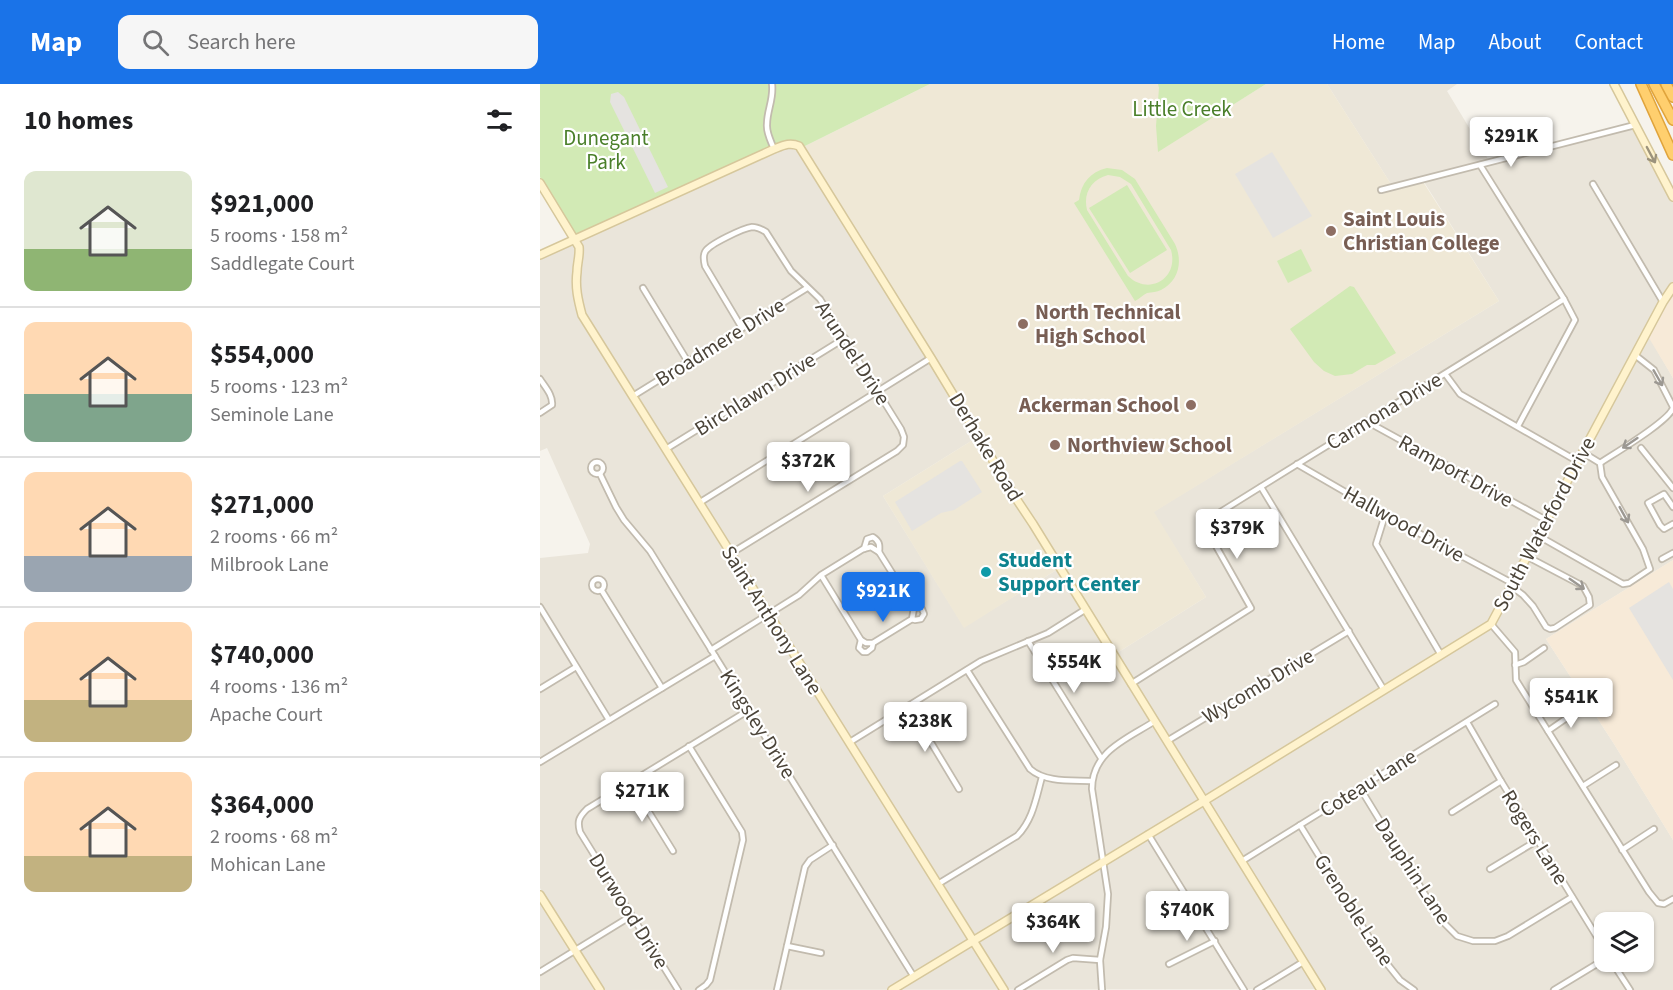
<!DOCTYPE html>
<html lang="en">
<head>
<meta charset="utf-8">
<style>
	body { margin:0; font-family:"Source Sans 3",sans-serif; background:#f6f6f6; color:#202124; height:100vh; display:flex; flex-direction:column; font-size:22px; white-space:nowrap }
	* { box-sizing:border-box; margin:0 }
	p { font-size:20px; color:#757577 }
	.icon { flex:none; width:33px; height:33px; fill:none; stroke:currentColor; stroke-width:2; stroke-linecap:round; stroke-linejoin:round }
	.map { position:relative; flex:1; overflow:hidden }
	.sheet { display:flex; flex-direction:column; background:#fff; width:540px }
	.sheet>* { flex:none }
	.fabs { position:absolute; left:1054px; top:828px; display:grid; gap:12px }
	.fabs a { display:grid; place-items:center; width:60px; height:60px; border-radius:12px; background:#fff; box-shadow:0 2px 4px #0004; font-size:30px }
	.price { position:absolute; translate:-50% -51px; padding:0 14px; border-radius:6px; background:#fff; color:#222; font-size:20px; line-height:39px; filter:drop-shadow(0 2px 3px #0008) }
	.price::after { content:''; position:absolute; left:50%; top:36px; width:18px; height:14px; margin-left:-9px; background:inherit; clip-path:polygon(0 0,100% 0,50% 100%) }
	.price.active { background:#1a73e8; color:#fff }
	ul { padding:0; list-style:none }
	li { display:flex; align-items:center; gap:18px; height:150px; padding:0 24px }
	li+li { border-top:2px solid #e0e0e0 }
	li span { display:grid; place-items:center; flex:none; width:168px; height:120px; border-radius:12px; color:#555 }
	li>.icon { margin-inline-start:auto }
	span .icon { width:72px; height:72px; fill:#fffc; stroke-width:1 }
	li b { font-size:26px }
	h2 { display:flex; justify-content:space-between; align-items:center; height:72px; padding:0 24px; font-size:26px }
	header { display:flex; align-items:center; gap:36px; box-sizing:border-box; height:84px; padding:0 30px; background:#1a73e8; color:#fff }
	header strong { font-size:28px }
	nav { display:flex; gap:33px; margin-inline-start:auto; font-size:21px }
	.search { width:420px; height:54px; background:#f6f6f6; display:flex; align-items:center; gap:15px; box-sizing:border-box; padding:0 21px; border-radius:12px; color:#757577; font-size:22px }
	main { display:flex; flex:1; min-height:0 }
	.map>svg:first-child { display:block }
	.residential { fill:#eae5da; fill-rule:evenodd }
	.commercial { fill:#f7ead8 }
	.education { fill:#efe8d6 }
	.green { fill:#d2eab5; fill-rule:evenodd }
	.parking { fill:#e5e3e0 }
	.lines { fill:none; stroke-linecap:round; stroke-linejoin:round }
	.street-casing { stroke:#c2bbae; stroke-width:8 }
	.secondary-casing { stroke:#d6c79b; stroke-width:10 }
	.highway-casing { stroke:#e0a43c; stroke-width:12 }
	.street { stroke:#fff; stroke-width:4.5 }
	.secondary { stroke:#fff3cd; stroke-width:7 }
	.highway { stroke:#ffcf6e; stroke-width:9 }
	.oneway { stroke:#9c937c }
	.oneway2 { stroke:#9c9892 }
	.education-dot { fill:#8d6e63; stroke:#fff; stroke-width:2 }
	.culture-dot { fill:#0f9aa8; stroke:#fff; stroke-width:2 }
	.labels { text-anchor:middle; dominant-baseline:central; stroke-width:4.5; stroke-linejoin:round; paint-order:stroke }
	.park-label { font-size:21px; fill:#4a7f2a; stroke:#fff }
	.education-label { font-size:21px; font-weight:bold; fill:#785e54; stroke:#fff; text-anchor:start }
	.street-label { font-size:21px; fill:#4b4439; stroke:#fff }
	.culture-label { font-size:21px; font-weight:bold; fill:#0d838f; stroke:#fff; text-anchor:start }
</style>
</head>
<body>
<header>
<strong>Map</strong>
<div class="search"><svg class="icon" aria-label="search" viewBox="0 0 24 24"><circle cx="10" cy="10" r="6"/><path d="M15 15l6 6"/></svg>Search here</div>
<nav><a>Home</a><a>Map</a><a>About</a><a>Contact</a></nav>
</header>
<main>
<section class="sheet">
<h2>10 homes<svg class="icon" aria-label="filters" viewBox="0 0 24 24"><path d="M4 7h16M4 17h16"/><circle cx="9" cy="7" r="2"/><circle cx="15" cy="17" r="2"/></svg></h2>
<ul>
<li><span style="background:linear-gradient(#dfe7d0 65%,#8fb573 0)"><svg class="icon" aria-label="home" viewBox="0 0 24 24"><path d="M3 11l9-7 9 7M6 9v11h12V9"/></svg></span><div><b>$921,000</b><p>5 rooms · 158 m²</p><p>Saddlegate Court</p></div></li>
<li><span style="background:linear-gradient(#ffd9b3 60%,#7fa58c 0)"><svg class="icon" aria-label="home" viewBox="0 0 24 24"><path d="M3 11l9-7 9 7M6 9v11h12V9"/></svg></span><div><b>$554,000</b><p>5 rooms · 123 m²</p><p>Seminole Lane</p></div></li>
<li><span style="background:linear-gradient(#ffd9b3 70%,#9aa5b1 0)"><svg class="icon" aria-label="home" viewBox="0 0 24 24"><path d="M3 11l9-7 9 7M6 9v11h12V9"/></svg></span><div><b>$271,000</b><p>2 rooms · 66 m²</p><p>Milbrook Lane</p></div></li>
<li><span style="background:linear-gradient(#ffd9b3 65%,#c2b280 0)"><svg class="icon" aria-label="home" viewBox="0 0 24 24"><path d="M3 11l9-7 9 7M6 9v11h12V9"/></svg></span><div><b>$740,000</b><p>4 rooms · 136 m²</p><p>Apache Court</p></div></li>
<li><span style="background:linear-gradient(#ffd9b3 70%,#c2b280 0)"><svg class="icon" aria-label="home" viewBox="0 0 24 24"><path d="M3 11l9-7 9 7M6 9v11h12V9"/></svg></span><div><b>$364,000</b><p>2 rooms · 68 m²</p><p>Mohican Lane</p></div></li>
</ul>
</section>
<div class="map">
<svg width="1133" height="906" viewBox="0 0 1133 906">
	<rect width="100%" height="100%" fill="#f6f3ec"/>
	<g class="residential">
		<polygon points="787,0 917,0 907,7 948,75 851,100"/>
		<path d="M1095,41L1133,113V203L1107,249L1133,294V476L1006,555L1074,660L1133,756V906H785L577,569L666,513L613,428L959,217L884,98L975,75ZM1094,266L1096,267L968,507L965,505ZM1065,838H1104V878H1065Z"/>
		<polygon points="244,63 254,63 257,66 436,354 343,412 424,543 518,485 776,905 64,906 0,804 0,608 7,603 5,599 0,601 0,474 48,469 50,460 7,364 0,367 0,175"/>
		<polygon points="0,818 48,896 54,906 0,906"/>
	</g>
	<g class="commercial">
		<polygon points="1133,203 1133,294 1106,249"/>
		<polygon points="1133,476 1133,756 1074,660 1006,555"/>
	</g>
	<g class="education">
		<polygon points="390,0 667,0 686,25 726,0 787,0 851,100 880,93 959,217 614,428 666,513 577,569 267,69 256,57 263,63"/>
		<polygon points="436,354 518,485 424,544 343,412"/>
	</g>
	<g class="green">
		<polygon points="0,0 390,0 263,63 256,57 243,58 37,151 34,150 0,93"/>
		<polygon points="618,0 726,0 618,68 616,42 619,4"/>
		<path d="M567,84L582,86L595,95L635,160C643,177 639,197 621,206C617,208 612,208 607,209C603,211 599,215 595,217L534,119L539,116C541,99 550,88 567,84ZM568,91L580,93L591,100L631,166C639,195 609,212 588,192L547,126C543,109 551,96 568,91Z"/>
		<polygon points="587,101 627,166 590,189 549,124"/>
		<polygon points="761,165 772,187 748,199 737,177"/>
		<polygon points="810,202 814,203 856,269 835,281 827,281 812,290 795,292 784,287 774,278 750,245"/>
	</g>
	<g class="parking">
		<polygon points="78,8 84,13 128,103 115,109 70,18 71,10"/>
		<polygon points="732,68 772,132 733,154 695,90"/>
		<polygon points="420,377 422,377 442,408 414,426 401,429 372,447 355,418"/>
		<polygon points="1129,498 1133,505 1133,596 1089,524"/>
	</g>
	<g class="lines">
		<defs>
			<g id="street">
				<path d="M232,0C234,15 227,26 227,40C226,49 231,57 234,65"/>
				<polyline points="940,81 1024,215 1035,236 978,342"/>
				<polyline points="1053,100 1123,218"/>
				<polyline points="841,106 1095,41"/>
				<polyline points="103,204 148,278"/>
				<polyline points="1095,271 1114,286 1133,323"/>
				<polyline points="906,291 920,310 1037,377"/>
				<path d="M0,295C5,303 13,311 12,321L0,329"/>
				<polyline points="93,312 267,204"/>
				<polyline points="826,337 1006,436"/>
				<polyline points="1101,364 1133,404"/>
				<polyline points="126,365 305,254"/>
				<path d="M1042,368L1060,379C1075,369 1128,338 1133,324"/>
				<circle cx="57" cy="384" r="6"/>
				<polyline points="757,380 845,431 972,499"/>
				<polyline points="60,390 76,423 84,436 110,467 374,893"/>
				<polyline points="721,403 844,606"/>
				<polyline points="159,419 391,274"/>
				<polyline points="1133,423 1124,410 1108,419 1120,441 1124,445 1133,440"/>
				<polyline points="845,431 836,460 901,571"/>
				<polyline points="997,451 1083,500 1089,499 1110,485 1103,465 1062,393 1060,379"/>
				<path d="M324,465L327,455L333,453C339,457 340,460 339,468"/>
				<path d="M190,470L357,367L363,361L364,353L361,345L280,215L251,187L226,148C221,145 218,143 212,143C204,144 169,160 165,168C163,172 164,178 165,182L202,244"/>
				<polyline points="1122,475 1133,469"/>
				<circle cx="58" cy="501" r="6"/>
				<polyline points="971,502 983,511 993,522 1006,543 1010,545 1015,544 1050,521 1049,513 1043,502 986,472"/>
				<polyline points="62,507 122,604"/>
				<polyline points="0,523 69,636"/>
				<polyline points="372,535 375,536 381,535 384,530 382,525 379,523 374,524"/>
				<polyline points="951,540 975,568 976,596 1109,808 1118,819 1124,820 1133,815"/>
				<polyline points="321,556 319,564 323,568 327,568 332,564 333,559"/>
				<polyline points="488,557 561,674"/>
				<polyline points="171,566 259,511 281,491 323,465 331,463 339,468 374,524 372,535 333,559 326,559 321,556 281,491"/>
				<polyline points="975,581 984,578 1004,564"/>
				<path d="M427,586L490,685C506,699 532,696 552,697"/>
				<path d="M591,600L711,524L663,439C783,363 905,291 1024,215"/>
				<polyline points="0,605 36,583"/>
				<polyline points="369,622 419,705"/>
				<polyline points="927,638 961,697 1065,866"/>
				<polyline points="1008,647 1041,624"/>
				<polyline points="627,657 809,547"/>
				<polyline points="310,658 441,577 508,549 546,525"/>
				<polyline points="149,662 202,748 203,756 170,896 166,901 159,906"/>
				<polyline points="0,678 175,572"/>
				<polyline points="91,699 133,767"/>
				<polyline points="1043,702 1076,681"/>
				<polyline points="820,704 900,835 917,852 933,857 955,857 968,852 1032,813"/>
				<polyline points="912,728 961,697"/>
				<polyline points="760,741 840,871 860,896 874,906"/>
				<polyline points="608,750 704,906"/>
				<polyline points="1082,766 1114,745"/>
				<polyline points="702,777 955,620"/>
				<polyline points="950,785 998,756"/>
				<path d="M398,800L477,752C493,736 496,714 502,693"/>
				<polyline points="247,862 281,869"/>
				<polyline points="1072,878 1090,906"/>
				<polyline points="629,880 675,857"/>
				<polyline points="0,888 91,832"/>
				<path d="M138,906L40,748C37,737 39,733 47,725L209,626"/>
				<polyline points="237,906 265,783 270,776 293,761"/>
				<polyline points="478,906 527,876 533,874 560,876"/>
				<path d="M562,906L560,876L566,843L568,810L552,705C552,667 587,655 615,637"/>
				<polyline points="717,906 763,878"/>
				<polyline points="1014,906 1065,875"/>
			</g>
			<g id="secondary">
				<polyline points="1074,0 1133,113"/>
				<path d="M0,99L39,163C40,172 37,179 37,188C35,203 38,216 42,231L464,906"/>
				<path d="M0,171L234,65C244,61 250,58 259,62L391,274L475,413L493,440L781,906"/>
				<polyline points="0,811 60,906"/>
				<polyline points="352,906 664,717 951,540 1123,218 1133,203"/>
			</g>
			<g id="highway">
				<polyline points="1101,0 1133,71"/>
				<polyline points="1114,0 1133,36"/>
				<polyline points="1126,0 1133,13"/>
			</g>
		</defs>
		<use href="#street" class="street-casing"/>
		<use href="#secondary" class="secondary-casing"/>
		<use href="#highway" class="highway-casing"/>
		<use href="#street" class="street"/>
		<use href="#secondary" class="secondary"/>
		<use href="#highway" class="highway"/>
	</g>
	<defs><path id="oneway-shaft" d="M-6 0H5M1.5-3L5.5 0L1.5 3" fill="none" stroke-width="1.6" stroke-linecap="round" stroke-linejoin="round" transform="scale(1.5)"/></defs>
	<use class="oneway" href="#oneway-shaft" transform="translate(1111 71) rotate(62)"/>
	<g class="oneway2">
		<use href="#oneway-shaft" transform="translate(1118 294) rotate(60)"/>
		<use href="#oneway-shaft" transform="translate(1090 359) rotate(146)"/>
		<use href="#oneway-shaft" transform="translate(1084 431) rotate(61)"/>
		<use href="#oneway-shaft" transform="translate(1037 500) rotate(35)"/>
	</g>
	<g class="education-dot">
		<circle cx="791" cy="147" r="6"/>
		<circle cx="483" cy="240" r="6"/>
		<circle cx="651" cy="321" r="6"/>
		<circle cx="515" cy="361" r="6"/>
	</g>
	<circle class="culture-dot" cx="446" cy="488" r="6"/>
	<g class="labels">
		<g class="park-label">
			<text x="642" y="25">Little Creek</text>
			<text x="66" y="54">Dunegant<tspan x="66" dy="24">Park</tspan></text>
		</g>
		<g class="education-label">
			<text x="803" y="135">Saint Louis<tspan x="803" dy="24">Christian College</tspan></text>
			<text x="495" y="228">North Technical<tspan x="495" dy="24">High School</tspan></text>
			<text x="639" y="321" text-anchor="end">Ackerman School</text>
			<text x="527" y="361">Northview School</text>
		</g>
		<g class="street-label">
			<text transform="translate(180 258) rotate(-32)">Broadmere Drive</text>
			<text transform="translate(313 269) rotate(57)">Arundel Drive</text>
			<text transform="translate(215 310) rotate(-32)">Birchlawn Drive</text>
			<text transform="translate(844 327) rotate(-31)">Carmona Drive</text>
			<text transform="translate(446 363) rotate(59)">Derhake Road</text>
			<text transform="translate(916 387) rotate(29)">Ramport Drive</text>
			<text transform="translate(864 440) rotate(29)">Hallwood Drive</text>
			<text transform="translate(1004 440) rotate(-62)">South Waterford Drive</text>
			<text transform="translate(232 536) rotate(58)">Saint Anthony Lane</text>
			<text transform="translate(718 602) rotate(-31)">Wycomb Drive</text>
			<text transform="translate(218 640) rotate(58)">Kingsley Drive</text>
			<text transform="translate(828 699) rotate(-32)">Coteau Lane</text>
			<text transform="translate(995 753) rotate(58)">Rogers Lane</text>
			<text transform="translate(873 787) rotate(57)">Dauphin Lane</text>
			<text transform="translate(814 826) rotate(57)">Grenoble Lane</text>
			<text transform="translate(89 827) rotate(58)">Durwood Drive</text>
		</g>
		<g class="culture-label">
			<text x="458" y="476">Student<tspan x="458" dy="24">Support Center</tspan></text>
		</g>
	</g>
</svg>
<div class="fabs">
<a><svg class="icon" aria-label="layers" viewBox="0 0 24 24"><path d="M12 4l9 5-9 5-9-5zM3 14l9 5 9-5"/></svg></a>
</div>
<b class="price" style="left:971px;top:84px">$291K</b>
<b class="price" style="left:268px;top:409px">$372K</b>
<b class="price" style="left:697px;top:476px">$379K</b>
<b class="price active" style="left:343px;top:539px">$921K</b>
<b class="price" style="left:534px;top:610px">$554K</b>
<b class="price" style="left:1031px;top:645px">$541K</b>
<b class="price" style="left:385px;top:669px">$238K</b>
<b class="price" style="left:102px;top:739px">$271K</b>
<b class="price" style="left:647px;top:858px">$740K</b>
<b class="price" style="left:513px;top:870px">$364K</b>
</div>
</main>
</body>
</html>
